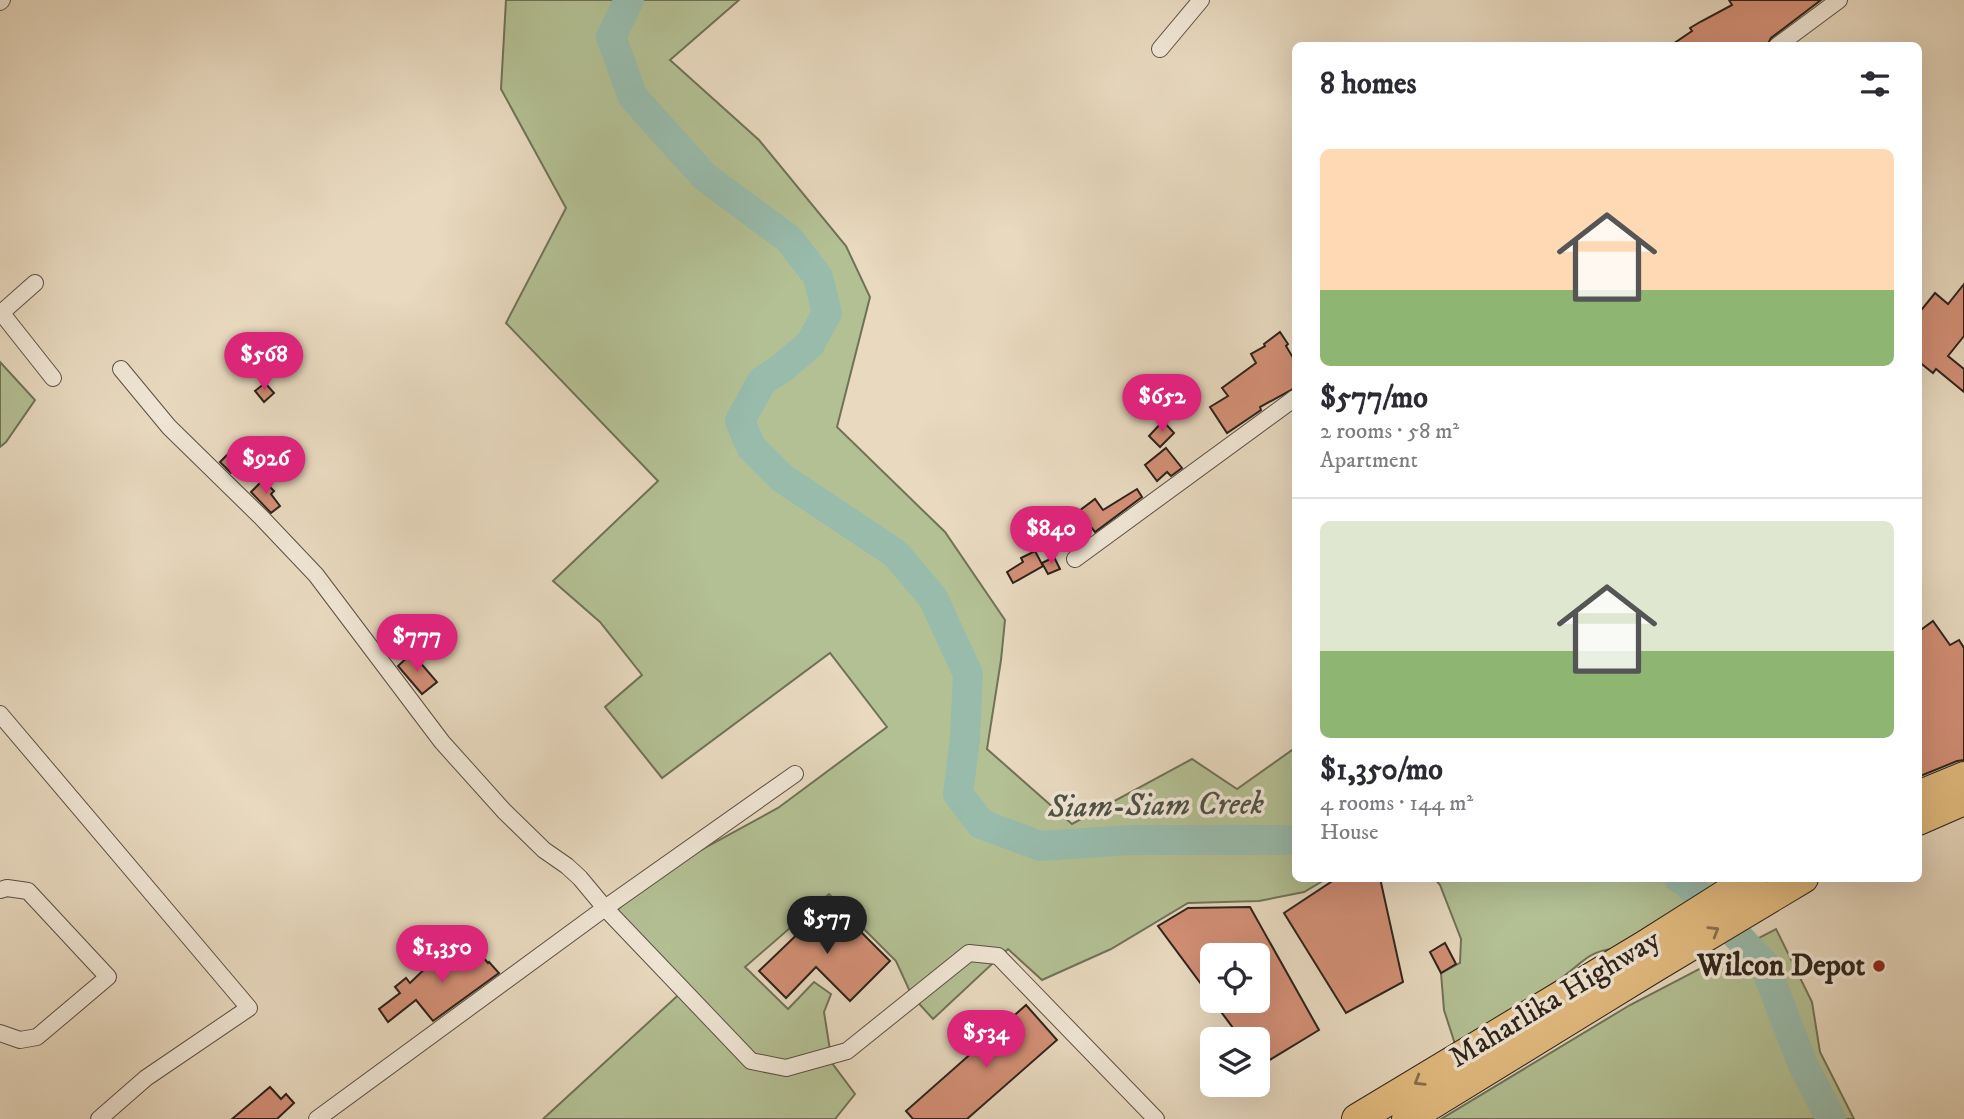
<!DOCTYPE html>
<html lang="en">
<head>
<meta charset="utf-8">
<style>
	body { margin:0; font-family:"IM FELL DW Pica",serif; background:#f7f7f7; color:#2b2b33; height:100vh; display:flex; flex-direction:column; font-size:26px; white-space:nowrap }
	* { box-sizing:border-box; margin:0 }
	p { font-size:23px; color:#7c7c81 }
	.icon { flex:none; width:38px; height:38px; fill:none; stroke:currentColor; stroke-width:2; stroke-linecap:round; stroke-linejoin:round }
	.map { position:relative; flex:1; overflow:hidden }
	.drawer { position:absolute; left:1292px; top:42px; width:630px; height:840px; display:flex; flex-direction:column; background:#fff; border-radius:10px; box-shadow:0 7px 28px #0002 }
	.drawer>* { flex:none }
	.tools { position:absolute; left:1200px; top:943px; display:grid; gap:14px }
	.tools a { display:grid; place-items:center; width:70px; height:70px; border-radius:10px; background:#fff; box-shadow:0 7px 28px #0002; font-size:35px }
	.price { position:absolute; translate:-50% -60px; padding:0 16px; border-radius:24px; background:#db2777; color:#fff; font-size:23px; line-height:46px; filter:drop-shadow(0 2px 4px #0008) }
	.price::after { content:''; position:absolute; left:50%; top:42px; width:21px; height:16px; margin-left:-10px; background:inherit; clip-path:polygon(0 0,100% 0,50% 100%) }
	.price.current { background:#222; color:#fff }
	ul { padding:0; list-style:none }
	li { display:grid; align-content:center; gap:14px; height:371px; padding:0 28px }
	li+li { border-top:2px solid #e1e1e2 }
	li span { display:grid; place-items:center; height:217px; border-radius:10px; color:#555 }
	li>.icon { margin-inline-start:auto }
	span .icon { width:126px; height:126px; fill:#fffc; stroke-width:1 }
	li b { font-size:30px }
	h2 { display:flex; justify-content:space-between; align-items:center; height:84px; padding:0 28px; font-size:30px }
	.map>svg:first-child { display:block }
	.green { fill:#b3c094; stroke:#707258; stroke-width:2 }
	.lines { fill:none; stroke-linecap:round; stroke-linejoin:round }
	.river { stroke:#98bbac; stroke-width:30 }
	.building { fill:#d38f76; stroke:#2d231c; stroke-width:2 }
	.street-casing { stroke:#5c5045; stroke-width:18 }
	.highway-casing { stroke:#2d231c; stroke-width:32 }
	.street { stroke:#f0e6d5; stroke-width:16 }
	.highway { stroke:#e4bc80; stroke-width:30 }
	.oneway { stroke:#88704e }
	.poi-dot { fill:#8f2418; stroke:#f0e6d5; stroke-width:2.5 }
	.labels { text-anchor:middle; dominant-baseline:central; stroke-width:7; stroke-linejoin:round; paint-order:stroke }
	.poi-label { font-size:30px; font-weight:bold; fill:#2d231c; stroke:#f0e6d5; text-anchor:end }
	.street-label { font-size:30px; fill:#2d231c; stroke:#f0e6d5 }
	.water-label { font-size:32px; font-style:italic; fill:#4d5147; stroke:#f0e6d5 }
</style>
</head>
<body>
<div class="map">
<svg width="1964" height="1119" viewBox="0 0 1964 1119">
	<rect width="100%" height="100%" fill="#e8d9bf"/>
	<filter id="stains"><feTurbulence type="fractalNoise" baseFrequency=".00286" numOctaves="4"/><feColorMatrix values="0 0 0 0 .2 0 0 0 0 .09 0 0 0 0 .02 0 0 0 .5 -.17"/></filter>
	<radialGradient id="worn" r=".72"><stop offset=".6" stop-color="#630" stop-opacity="0"/><stop offset="1" stop-color="#630" stop-opacity=".3"/></radialGradient>
	<g class="green">
		<polygon points="506,0 739,0 670,60 759,140 846,246 870,297 837,427 945,532 1005,620 1001,660 987,749 1072,824 1192,759 1237,789 1295,748 1295,878 1326,879 1304,892 1259,901 1188,903 1111,949 1042,980 1008,949 933,1019 912,996 896,961 829,894 745,967 788,1009 814,982 831,994 824,1012 832,1063 855,1094 835,1119 543,1119 686,988 615,912 640,888 675,864 778,808 887,727 830,653 662,778 605,707 642,675 600,622 553,581 658,481 506,323 566,208 501,89"/>
		<polygon points="0,362 35,400 6,442 0,447"/>
		<path d="M1435,879H1729L1611,949C1588,952 1581,964 1564,976C1529,1001 1491,1022 1455,1044L1444,1010L1441,973L1460,963L1461,939L1440,885Z"/>
		<polygon points="1776,929 1812,1002 1820,1052 1854,1119 1441,1119 1630,1005"/>
	</g>
	<g class="lines">
		<g class="river">
			<polyline points="629,0 611,37 633,97 705,177 789,239 818,277 827,313 810,344 782,368 762,381 740,421 751,447 782,478 896,554 933,598 968,674 965,738 958,794 981,824 1040,846 1131,840 1295,840"/>
			<polyline points="1679,878 1684,880 1764,964 1803,1065 1831,1119"/>
		</g>
	</g>
	<g class="building">
		<polygon points="1729,0 1821,0 1771,38 1767,46 1670,46 1692,31 1690,28 1700,22 1732,5"/>
		<polygon points="1964,284 1964,336 1948,356 1964,369 1964,392 1936,369 1933,373 1918,361 1918,314 1935,293 1948,304"/>
		<polygon points="1280,332 1288,344 1286,346 1295,361 1295,388 1260,407 1261,410 1227,433 1210,407 1228,396 1222,388 1256,363 1251,354 1265,346 1264,344"/>
		<polygon points="265,383 274,393 264,402 255,391"/>
		<polygon points="1163,421 1174,433 1160,447 1149,436"/>
		<polygon points="1166,448 1182,468 1171,476 1167,472 1157,481 1145,465"/>
		<polygon points="228,454 239,466 231,473 220,462"/>
		<polygon points="263,480 274,491 271,494 280,506 271,513 251,492"/>
		<polygon points="1137,489 1142,497 1095,532 1079,511 1095,499 1103,510"/>
		<polygon points="1035,551 1043,566 1013,583 1007,572 1023,562 1021,558"/>
		<polygon points="1054,557 1060,569 1048,574 1042,563"/>
		<polygon points="1933,621 1950,645 1959,640 1964,648 1964,760 1957,761 1918,777 1918,632"/>
		<polygon points="412,653 437,682 422,694 398,666"/>
		<polygon points="1337,878 1380,878 1403,982 1346,1013 1284,913"/>
		<polygon points="831,902 890,961 850,1001 816,967 786,998 759,971"/>
		<polygon points="1250,907 1319,1030 1258,1067 1258,1040 1242,1040 1213,1001 1258,1001 1258,956 1213,956 1213,1000 1158,926 1188,908"/>
		<polygon points="1445,943 1456,964 1441,973 1430,952"/>
		<polygon points="472,944 488,963 489,962 499,973 433,1021 416,1000 388,1022 379,1009 400,993 395,987 406,978 410,983 434,960 442,968"/>
		<polygon points="1026,1005 1057,1040 967,1119 913,1119 906,1111"/>
		<polygon points="270,1087 281,1099 286,1094 294,1103 277,1119 232,1119"/>
	</g>
	<g class="lines">
		<defs>
			<g id="street">
				<polyline points="0,2 2,0"/>
				<polyline points="1777,46 1839,0"/>
				<polyline points="1160,49 1201,0"/>
				<polyline points="0,311 53,378"/>
				<polyline points="0,314 35,283"/>
				<polyline points="121,369 169,427 261,517 316,575 442,742 504,811 544,850 567,866 580,878 605,908 751,1061 786,1068 847,1051 969,953 998,956 1156,1119"/>
				<polyline points="1075,559 1295,398"/>
				<polyline points="0,714 249,1008 146,1078 99,1119"/>
				<polyline points="0,890 7,888 28,891 108,977 37,1037 20,1040 0,1033"/>
				<polyline points="317,1119 605,908 795,774"/>
			</g>
			<g id="highway">
				<polyline points="1918,796 1964,777"/>
				<polyline points="1918,820 1964,800"/>
				<polyline points="1357,1119 1646,945 1752,878"/>
				<polyline points="1407,1119 1656,966 1803,878"/>
			</g>
		</defs>
		<use href="#street" class="street-casing"/>
		<use href="#highway" class="highway-casing"/>
		<use href="#street" class="street"/>
		<use href="#highway" class="highway"/>
	</g>
	<defs><path id="oneway-chevron" d="M-2-3.5L2.5 0L-2 3.5" fill="none" stroke-width="1.6" stroke-linecap="round" stroke-linejoin="round" transform="scale(1.75)"/></defs>
	<g class="oneway">
		<use href="#oneway-chevron" transform="translate(1714 931) rotate(-31)"/>
		<use href="#oneway-chevron" transform="translate(1419 1081) rotate(149)"/>
	</g>
	<circle class="poi-dot" cx="1879" cy="966" r="7"/>
	<g class="labels">
		<g class="poi-label">
			<text x="1865" y="966">Wilcon Depot</text>
		</g>
		<g class="street-label">
			<text transform="translate(1555 999) rotate(-31)">Maharlika Highway</text>
		</g>
		<g class="water-label">
			<text transform="translate(1156 806) rotate(-1)">Siam-Siam Creek</text>
		</g>
	</g>
	<rect width="100%" height="100%" filter="url(#stains)"/>
	<rect width="100%" height="100%" fill="url(#worn)"/>
</svg>
<div class="tools">
<a><svg class="icon" aria-label="locate" viewBox="0 0 24 24"><circle cx="12" cy="12" r="6"/><path d="M12 2v4M12 18v4M2 12h4M18 12h4"/></svg></a>
<a><svg class="icon" aria-label="layers" viewBox="0 0 24 24"><path d="M12 4l9 5-9 5-9-5zM3 14l9 5 9-5"/></svg></a>
</div>
<b class="price" style="left:264px;top:392px">$568</b>
<b class="price" style="left:1162px;top:434px">$652</b>
<b class="price" style="left:266px;top:496px">$926</b>
<b class="price" style="left:1051px;top:566px">$840</b>
<b class="price" style="left:417px;top:674px">$777</b>
<b class="price current" style="left:827px;top:956px">$577</b>
<b class="price" style="left:442px;top:985px">$1,350</b>
<b class="price" style="left:986px;top:1070px">$534</b>
<section class="drawer">
<h2>8 homes<svg class="icon" aria-label="filters" viewBox="0 0 24 24"><path d="M4 7h16M4 17h16"/><circle cx="9" cy="7" r="2"/><circle cx="15" cy="17" r="2"/></svg></h2>
<ul>
<li><span style="background:linear-gradient(#ffd9b3 65%,#8fb573 0)"><svg class="icon" aria-label="home" viewBox="0 0 24 24"><path d="M3 11l9-7 9 7M6 9v11h12V9"/></svg></span><div><b>$577/mo</b><p>2 rooms · 58 m²</p><p>Apartment</p></div></li>
<li><span style="background:linear-gradient(#dfe7d0 60%,#8fb573 0)"><svg class="icon" aria-label="home" viewBox="0 0 24 24"><path d="M3 11l9-7 9 7M6 9v11h12V9"/></svg></span><div><b>$1,350/mo</b><p>4 rooms · 144 m²</p><p>House</p></div></li>
</ul>
</section>
</div>
</body>
</html>
